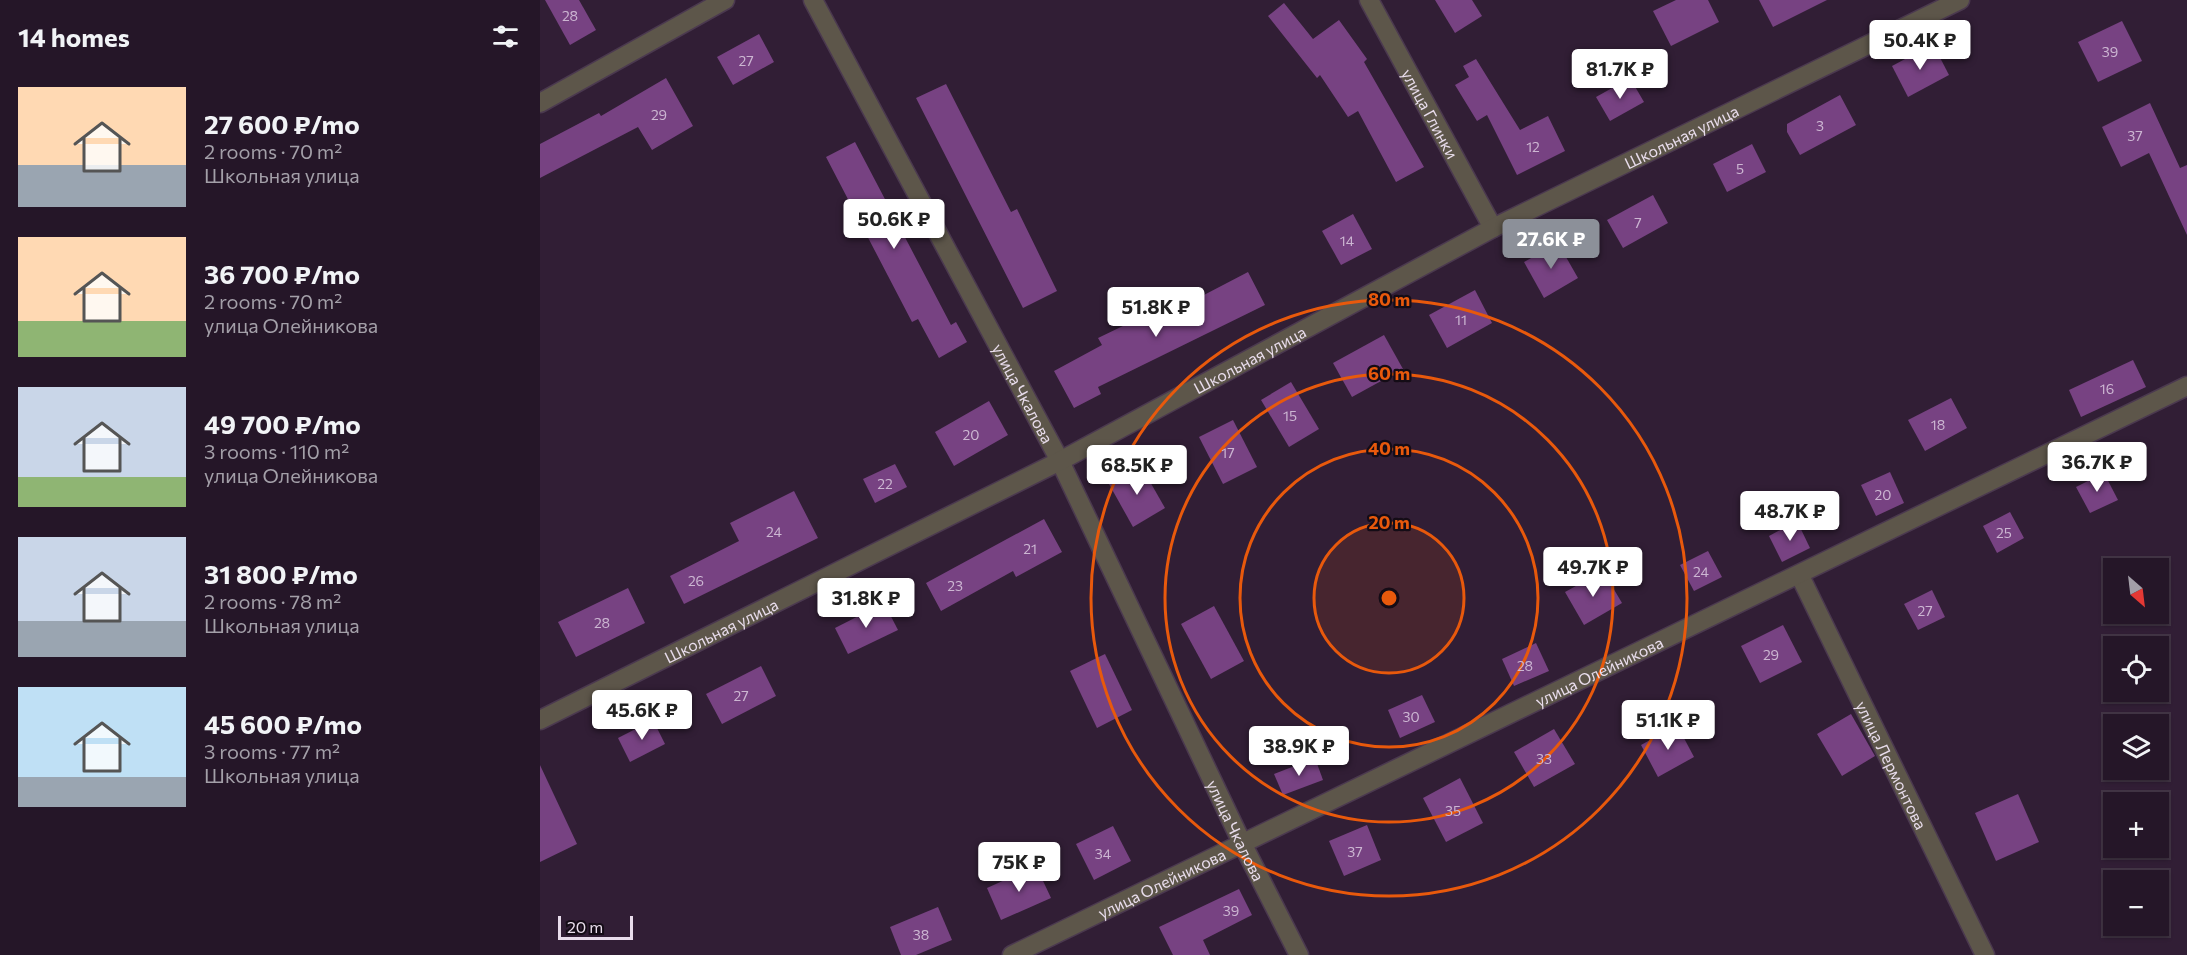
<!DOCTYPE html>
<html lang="en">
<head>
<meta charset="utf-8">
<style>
	body { margin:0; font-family:Commissioner,sans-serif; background:#312334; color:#f1f3f6; height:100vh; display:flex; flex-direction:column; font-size:22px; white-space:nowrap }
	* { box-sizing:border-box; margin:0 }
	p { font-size:20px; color:#a39fa8 }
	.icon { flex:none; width:33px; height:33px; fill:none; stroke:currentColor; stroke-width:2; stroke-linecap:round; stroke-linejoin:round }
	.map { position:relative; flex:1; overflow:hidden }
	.sheet { display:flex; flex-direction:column; background:#251628; width:540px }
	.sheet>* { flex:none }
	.needle { width:39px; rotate:152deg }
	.tools { position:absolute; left:1563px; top:558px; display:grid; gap:12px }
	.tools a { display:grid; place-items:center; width:66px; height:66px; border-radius:0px; background:#251628; box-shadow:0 2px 4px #0004,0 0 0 2px #423545; font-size:30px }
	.scale { position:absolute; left:18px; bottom:15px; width:75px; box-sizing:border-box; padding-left:6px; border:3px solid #e9ddec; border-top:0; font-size:16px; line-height:21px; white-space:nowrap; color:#e9ddec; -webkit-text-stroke:4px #140c16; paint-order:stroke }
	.price { position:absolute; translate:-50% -51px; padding:0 14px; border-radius:6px; background:#fff; color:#222; font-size:20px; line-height:39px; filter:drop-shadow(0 2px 3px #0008) }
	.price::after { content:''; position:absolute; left:50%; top:36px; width:18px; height:14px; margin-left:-9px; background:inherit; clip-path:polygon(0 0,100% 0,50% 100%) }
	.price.current { background:#8c9099; color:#fff }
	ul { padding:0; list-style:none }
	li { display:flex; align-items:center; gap:18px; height:150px; padding:0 18px }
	li span { display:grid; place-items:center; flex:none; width:168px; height:120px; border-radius:0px; color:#555 }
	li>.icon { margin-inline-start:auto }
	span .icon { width:72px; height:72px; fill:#fffc; stroke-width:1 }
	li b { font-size:26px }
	h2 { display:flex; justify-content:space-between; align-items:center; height:72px; padding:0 18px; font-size:26px }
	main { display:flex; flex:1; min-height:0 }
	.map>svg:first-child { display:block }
	.building { fill:#774282 }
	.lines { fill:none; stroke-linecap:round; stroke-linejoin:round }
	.street-casing { stroke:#4b394f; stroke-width:21 }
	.street { stroke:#5d564a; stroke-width:18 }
	.ring { fill:none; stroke:#e8590c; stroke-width:3 }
	.labels { text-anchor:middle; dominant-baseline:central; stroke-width:4.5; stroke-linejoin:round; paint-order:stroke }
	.number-label { font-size:14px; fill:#ccb6d2 }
	.street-label { font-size:16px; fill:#e9ddec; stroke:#140c16 }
	.centre { fill:#e8590c; stroke:#140c16; stroke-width:3 }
	.ring-label { font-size:18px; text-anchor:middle; font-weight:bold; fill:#e8590c; stroke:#140c16; stroke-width:4.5; stroke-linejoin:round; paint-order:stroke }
</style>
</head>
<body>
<main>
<section class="sheet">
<h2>14 homes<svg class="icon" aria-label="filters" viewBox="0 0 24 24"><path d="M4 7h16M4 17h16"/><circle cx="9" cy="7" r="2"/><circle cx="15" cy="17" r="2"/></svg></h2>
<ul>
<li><span style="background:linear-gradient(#ffd9b3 65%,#9aa5b1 0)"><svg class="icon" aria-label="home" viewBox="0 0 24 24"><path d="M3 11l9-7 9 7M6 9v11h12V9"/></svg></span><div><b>27 600 ₽/mo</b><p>2 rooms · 70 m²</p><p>Школьная улица</p></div></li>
<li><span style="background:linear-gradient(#ffd9b3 70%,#8fb573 0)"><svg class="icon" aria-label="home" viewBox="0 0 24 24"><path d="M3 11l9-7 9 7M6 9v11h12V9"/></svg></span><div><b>36 700 ₽/mo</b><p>2 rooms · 70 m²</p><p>улица Олейникова</p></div></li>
<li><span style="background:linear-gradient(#c9d6e8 75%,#8fb573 0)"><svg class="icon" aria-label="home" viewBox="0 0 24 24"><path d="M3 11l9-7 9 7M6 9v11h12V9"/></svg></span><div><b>49 700 ₽/mo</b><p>3 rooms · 110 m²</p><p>улица Олейникова</p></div></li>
<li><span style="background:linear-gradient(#c9d6e8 70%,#9aa5b1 0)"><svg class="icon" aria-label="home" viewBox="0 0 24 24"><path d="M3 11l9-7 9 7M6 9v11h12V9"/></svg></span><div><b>31 800 ₽/mo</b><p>2 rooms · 78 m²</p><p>Школьная улица</p></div></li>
<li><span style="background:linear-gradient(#bfe0f5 75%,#9aa5b1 0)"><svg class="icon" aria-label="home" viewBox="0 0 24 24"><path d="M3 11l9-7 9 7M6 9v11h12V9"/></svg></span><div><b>45 600 ₽/mo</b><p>3 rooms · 77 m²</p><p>Школьная улица</p></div></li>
</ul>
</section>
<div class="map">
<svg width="1647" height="955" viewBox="0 0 1647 955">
	<rect width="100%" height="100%" fill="#311e35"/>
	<g class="building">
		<polygon points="5,0 39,0 56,30 30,45"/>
		<polygon points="895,0 932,0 942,16 915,33"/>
		<polygon points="1136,0 1168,0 1179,22 1131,46 1113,11"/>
		<polygon points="1219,0 1287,0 1233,27"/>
		<polygon points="744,3 773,39 799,20 827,59 824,62 884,167 856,182 818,111 808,117 780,75 777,78 728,16"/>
		<polygon points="1582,21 1602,61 1558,82 1538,42"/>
		<polygon points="219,34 234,62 193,85 177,57"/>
		<polygon points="1393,44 1409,75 1368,97 1352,66"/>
		<polygon points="936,59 980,130 1008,116 1025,151 977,175 947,115 937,121 915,85 929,77 923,66"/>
		<polygon points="126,78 153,126 112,150 98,127 0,178 0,144 59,113 61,116"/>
		<polygon points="1090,78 1104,102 1070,121 1056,97"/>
		<polygon points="406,84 471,212 477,209 517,291 483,308 376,98"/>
		<polygon points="1300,95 1316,125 1260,155 1247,132 1247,124"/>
		<polygon points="1610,103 1640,168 1647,165 1647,235 1609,153 1581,167 1562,127"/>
		<polygon points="315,142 411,325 416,322 427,342 399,358 378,319 372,322 286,157"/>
		<polygon points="1212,144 1226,172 1187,192 1173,164"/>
		<polygon points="1113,195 1128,223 1083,248 1067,220"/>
		<polygon points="813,214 832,249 801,265 782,231"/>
		<polygon points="1018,243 1038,278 1004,298 984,262"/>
		<polygon points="708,272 725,305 558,387 561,394 534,408 514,371 562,345 558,338 612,312 616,320"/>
		<polygon points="935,290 952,323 907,348 889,315"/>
		<polygon points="844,335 863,369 812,397 793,363"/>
		<polygon points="1593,360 1606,387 1541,417 1529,390"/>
		<polygon points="751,382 779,429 749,447 721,400"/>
		<polygon points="1411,398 1427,428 1385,451 1368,420"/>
		<polygon points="449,401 468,435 414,466 395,432"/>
		<polygon points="693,420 717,467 683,484 659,437"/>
		<polygon points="355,464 367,487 335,503 323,479"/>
		<polygon points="601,466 625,508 593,527 569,484"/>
		<polygon points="1350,472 1364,503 1336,516 1321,485"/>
		<polygon points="1564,473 1578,500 1550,513 1536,487"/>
		<polygon points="254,491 278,538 144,604 130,576 199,541 190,523"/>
		<polygon points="1470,512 1484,538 1457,553 1443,526"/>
		<polygon points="504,519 522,552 476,577 473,571 401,611 386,583"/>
		<polygon points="1257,521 1270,548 1242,562 1229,536"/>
		<polygon points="1168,551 1182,577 1154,591 1140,565"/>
		<polygon points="1063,571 1082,603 1044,625 1025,592"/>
		<polygon points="88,588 105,623 36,657 18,622"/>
		<polygon points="1392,590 1405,617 1378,630 1364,604"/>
		<polygon points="344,603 358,630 308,654 295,628"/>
		<polygon points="674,606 704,661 671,679 641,624"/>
		<polygon points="1243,625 1262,662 1220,683 1201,646"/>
		<polygon points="996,643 1009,671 974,686 962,659"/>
		<polygon points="565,654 592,710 557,728 530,671"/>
		<polygon points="221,666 236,696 182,724 166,694"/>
		<polygon points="882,695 895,722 860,738 848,710"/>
		<polygon points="1311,714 1335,756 1302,776 1277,734"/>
		<polygon points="113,720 125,744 90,762 78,738"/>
		<polygon points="1137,725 1154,757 1118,777 1101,745"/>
		<polygon points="1014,729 1035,764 994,787 974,752"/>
		<polygon points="775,758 783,780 743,795 734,774"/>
		<polygon points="0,765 37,844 0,862"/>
		<polygon points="920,778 943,823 906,842 883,798"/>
		<polygon points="1478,794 1499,842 1456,861 1435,813"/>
		<polygon points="827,825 841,860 804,876 789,841"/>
		<polygon points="573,826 591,861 554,880 536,844"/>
		<polygon points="496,866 511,898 461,920 447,888"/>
		<polygon points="699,889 712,915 663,940 670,955 633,955 619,927"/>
		<polygon points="398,907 412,940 376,955 361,955 350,927"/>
	</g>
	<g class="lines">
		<defs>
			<g id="street">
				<path id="s1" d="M273,0L520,461L702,843L759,955"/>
				<path id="s2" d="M829,0L953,228"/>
				<polyline points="0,103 185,0"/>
				<path id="s3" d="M1260,576L1445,955"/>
				<path id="s4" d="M0,720L520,461L953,228L1420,0"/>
				<path id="s5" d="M472,955L1647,386"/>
			</g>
		</defs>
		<use href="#street" class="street-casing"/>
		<use href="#street" class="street"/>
	</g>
	<circle cx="849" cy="598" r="75" fill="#e8590c" fill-opacity=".12"/>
	<g class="ring">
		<circle cx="849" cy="598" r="75"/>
		<circle cx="849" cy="598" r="149"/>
		<circle cx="849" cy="598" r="224"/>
		<circle cx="849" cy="598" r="298"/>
	</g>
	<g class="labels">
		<g class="number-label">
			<text x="30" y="15">28</text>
			<text x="1570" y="51">39</text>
			<text x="206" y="60">27</text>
			<text x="119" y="114">29</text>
			<text x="1280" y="125">3</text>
			<text x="1595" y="135">37</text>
			<text x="993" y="146">12</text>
			<text x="1200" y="168">5</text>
			<text x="1098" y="222">7</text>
			<text x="807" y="240">14</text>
			<text x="921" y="319">11</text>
			<text x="1567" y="388">16</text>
			<text x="750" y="415">15</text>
			<text x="1398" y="424">18</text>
			<text x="431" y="434">20</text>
			<text x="688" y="452">17</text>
			<text x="345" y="483">22</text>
			<text x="1343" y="494">20</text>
			<text x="234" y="531">24</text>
			<text x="1464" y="532">25</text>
			<text x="490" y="548">21</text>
			<text x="1161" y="571">24</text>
			<text x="156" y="580">26</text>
			<text x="415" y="585">23</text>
			<text x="1385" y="610">27</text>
			<text x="62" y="622">28</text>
			<text x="1231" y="654">29</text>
			<text x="985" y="665">28</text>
			<text x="201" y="695">27</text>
			<text x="871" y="716">30</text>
			<text x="1004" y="758">33</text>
			<text x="913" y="810">35</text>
			<text x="815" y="851">37</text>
			<text x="563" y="853">34</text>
			<text x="691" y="910">39</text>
			<text x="381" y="934">38</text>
		</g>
		<g class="street-label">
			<text stroke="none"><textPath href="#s2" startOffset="129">улица Глинки</textPath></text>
			<text stroke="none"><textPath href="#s4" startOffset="1282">Школьная улица</textPath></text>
			<text stroke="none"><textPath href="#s4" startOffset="796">Школьная улица</textPath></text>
			<text stroke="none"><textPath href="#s1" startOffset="446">улица Чкалова</textPath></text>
			<text stroke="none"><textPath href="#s4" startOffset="202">Школьная улица</textPath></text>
			<text stroke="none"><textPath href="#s5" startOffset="652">улица Олейникова</textPath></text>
			<text stroke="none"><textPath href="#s3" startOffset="210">улица Лермонтова</textPath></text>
			<text stroke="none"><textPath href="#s1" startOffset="932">улица Чкалова</textPath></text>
			<text stroke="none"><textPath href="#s5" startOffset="166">улица Олейникова</textPath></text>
		</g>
	</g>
	<circle cx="849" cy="598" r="9" class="centre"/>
	<g class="ring-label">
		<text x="849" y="306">80 m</text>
		<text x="849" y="380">60 m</text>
		<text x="849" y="455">40 m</text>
		<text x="849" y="529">20 m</text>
	</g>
</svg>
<div class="tools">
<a><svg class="needle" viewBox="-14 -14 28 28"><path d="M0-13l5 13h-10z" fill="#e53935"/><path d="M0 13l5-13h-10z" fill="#a39fa8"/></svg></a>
<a><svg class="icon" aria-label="locate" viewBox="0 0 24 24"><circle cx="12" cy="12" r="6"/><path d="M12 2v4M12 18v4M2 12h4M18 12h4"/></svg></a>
<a><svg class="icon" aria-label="layers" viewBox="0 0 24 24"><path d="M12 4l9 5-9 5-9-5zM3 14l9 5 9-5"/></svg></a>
<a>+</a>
<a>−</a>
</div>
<div class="scale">20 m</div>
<b class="price" style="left:1380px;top:71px">50.4K ₽</b>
<b class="price" style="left:1080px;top:100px">81.7K ₽</b>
<b class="price" style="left:354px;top:250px">50.6K ₽</b>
<b class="price current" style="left:1011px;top:270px">27.6K ₽</b>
<b class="price" style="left:616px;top:338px">51.8K ₽</b>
<b class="price" style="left:1557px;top:493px">36.7K ₽</b>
<b class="price" style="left:597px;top:496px">68.5K ₽</b>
<b class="price" style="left:1250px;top:542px">48.7K ₽</b>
<b class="price" style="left:1053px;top:598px">49.7K ₽</b>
<b class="price" style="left:326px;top:629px">31.8K ₽</b>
<b class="price" style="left:102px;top:741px">45.6K ₽</b>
<b class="price" style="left:1128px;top:751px">51.1K ₽</b>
<b class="price" style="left:759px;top:777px">38.9K ₽</b>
<b class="price" style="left:479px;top:893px">75K ₽</b>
</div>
</main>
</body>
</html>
